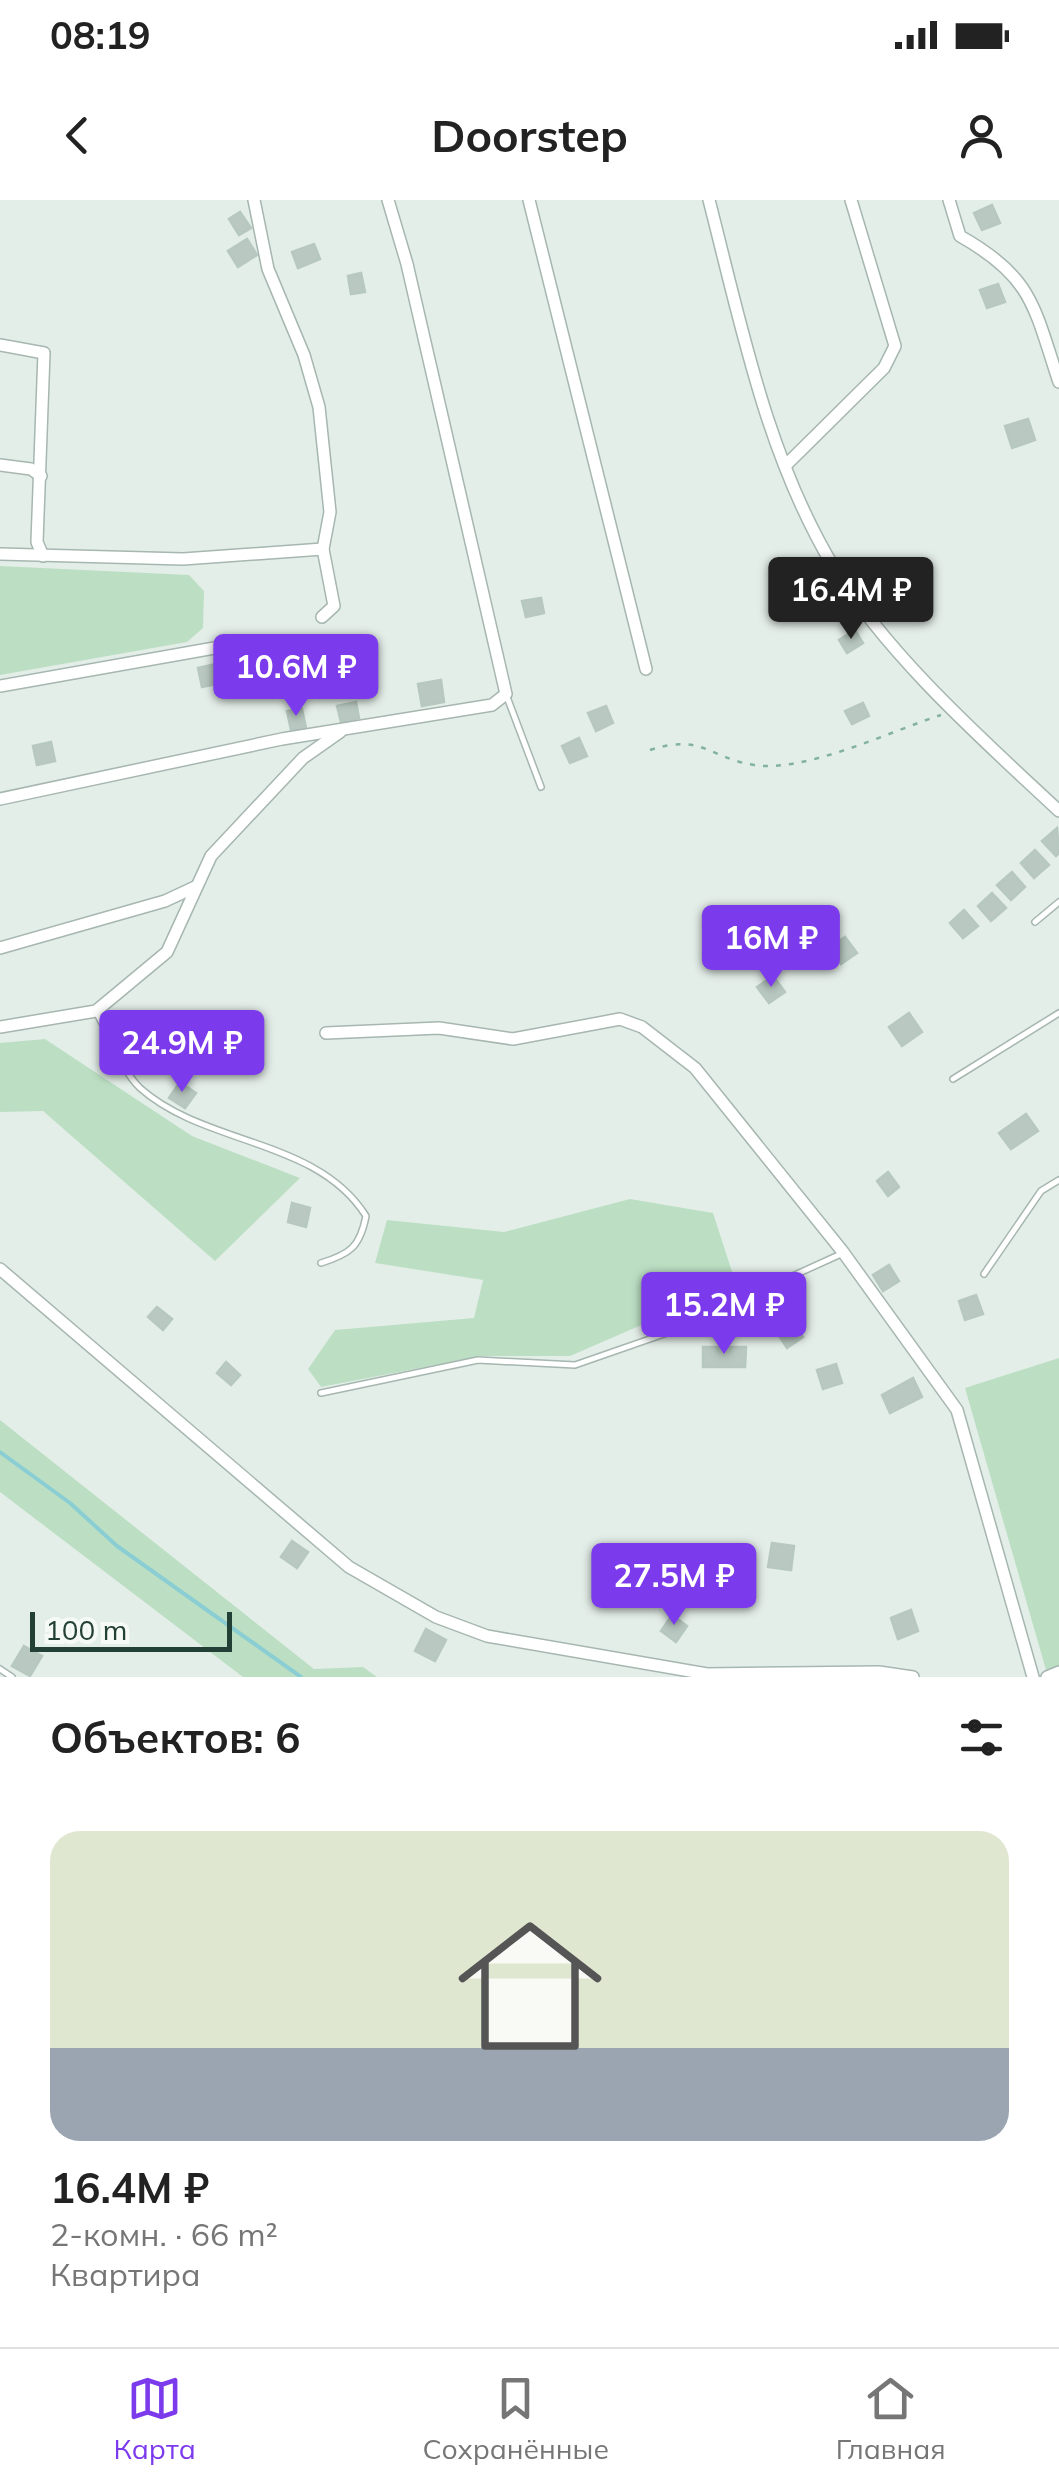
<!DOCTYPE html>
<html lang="ru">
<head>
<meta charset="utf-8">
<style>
	body { margin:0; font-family:Mulish,sans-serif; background:#f6f6f6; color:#222; height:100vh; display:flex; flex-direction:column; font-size:38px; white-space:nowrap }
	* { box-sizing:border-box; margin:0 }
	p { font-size:32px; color:#767676 }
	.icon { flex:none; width:55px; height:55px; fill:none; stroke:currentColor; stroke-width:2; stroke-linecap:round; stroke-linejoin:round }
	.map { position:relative; height:1477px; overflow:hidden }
	.details { display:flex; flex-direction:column; background:#fff; flex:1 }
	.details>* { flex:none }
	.scale { position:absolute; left:30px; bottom:25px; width:202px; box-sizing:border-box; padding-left:10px; border:5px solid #224036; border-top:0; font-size:28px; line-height:35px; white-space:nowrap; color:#224036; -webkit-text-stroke:8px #f5faf7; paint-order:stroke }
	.price { position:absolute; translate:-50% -85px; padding:0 22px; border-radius:10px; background:#7c3aed; color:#fff; font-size:32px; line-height:65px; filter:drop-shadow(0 2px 5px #0008) }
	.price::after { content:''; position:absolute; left:50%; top:60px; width:30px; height:22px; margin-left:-15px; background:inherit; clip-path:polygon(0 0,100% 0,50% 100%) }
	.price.current { background:#222; color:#fff }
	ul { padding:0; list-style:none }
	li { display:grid; align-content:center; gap:20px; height:530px; padding:0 50px }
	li+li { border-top:2px solid #e0e0e0 }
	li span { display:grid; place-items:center; height:310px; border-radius:30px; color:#555 }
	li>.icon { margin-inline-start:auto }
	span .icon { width:180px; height:180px; fill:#fffc; stroke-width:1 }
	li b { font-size:42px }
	h2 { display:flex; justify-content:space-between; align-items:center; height:120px; padding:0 50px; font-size:42px }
	.status { display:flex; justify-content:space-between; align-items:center; height:70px; padding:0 50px; background:#fff; direction:ltr }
	.status svg { height:28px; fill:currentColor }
	header { display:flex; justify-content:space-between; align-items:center; height:130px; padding:0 50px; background:#fff; font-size:45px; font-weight:700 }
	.dock { display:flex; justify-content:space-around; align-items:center; height:140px; border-top:2px solid #e0e0e0; background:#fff; font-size:28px; color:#767676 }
	.dock a { display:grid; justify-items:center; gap:5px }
	.dock .current { color:#7c3aed }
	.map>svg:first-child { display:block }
	.green { fill:#bcdfc3 }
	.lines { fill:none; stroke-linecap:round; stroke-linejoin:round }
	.stream { stroke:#8aced4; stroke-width:4 }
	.building { fill:#b9c9c1; stroke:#b6c8bf; stroke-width:2.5 }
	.service-casing { stroke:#a6b6b0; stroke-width:8 }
	.minor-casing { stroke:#a6b6b0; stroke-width:14 }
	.path { stroke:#83b3a0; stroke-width:2.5; stroke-dasharray:5 8; stroke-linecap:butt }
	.service { stroke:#fff; stroke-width:5 }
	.minor { stroke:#fff; stroke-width:11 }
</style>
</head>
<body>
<div class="status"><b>08:19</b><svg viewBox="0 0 49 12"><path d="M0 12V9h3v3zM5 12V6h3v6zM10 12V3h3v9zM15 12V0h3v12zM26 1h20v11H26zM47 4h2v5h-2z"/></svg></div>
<header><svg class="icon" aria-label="back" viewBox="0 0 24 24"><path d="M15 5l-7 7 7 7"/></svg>Doorstep<svg class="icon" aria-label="person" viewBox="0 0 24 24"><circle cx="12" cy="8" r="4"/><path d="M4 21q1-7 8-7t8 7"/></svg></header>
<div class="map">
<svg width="1059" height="1477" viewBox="0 0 1059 1477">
	<rect width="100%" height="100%" fill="#e4eee9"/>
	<g class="green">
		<polygon points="0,366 189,375 204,391 203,428 187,442 0,475"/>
		<polygon points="45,839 192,936 300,978 215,1061 43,911 0,912 0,843"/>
		<polygon points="630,999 713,1013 736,1084 570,1156 482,1156 321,1187 308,1169 335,1130 474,1118 483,1080 375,1063 387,1020 504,1032"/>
		<polygon points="1059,1158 1059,1477 1048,1477 965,1188"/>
		<polygon points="0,1220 314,1469 363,1467 377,1477 243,1477 0,1292"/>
	</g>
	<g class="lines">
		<polyline class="stream" points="0,1252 70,1303 117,1346 301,1477"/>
	</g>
	<g class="building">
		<polygon points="992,5 1000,23 982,30 974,13"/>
		<polygon points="240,12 251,28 239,35 229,19"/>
		<polygon points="247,39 257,55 238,67 228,51"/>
		<polygon points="314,44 320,59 298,68 292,52"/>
		<polygon points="361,73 365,92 351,94 348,76"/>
		<polygon points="998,84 1005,102 987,108 980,90"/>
		<polygon points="1028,219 1035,240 1012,248 1005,226"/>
		<polygon points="541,398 544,413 526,417 522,401"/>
		<polygon points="855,430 863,443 847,453 839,440"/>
		<polygon points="256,447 259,462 241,466 237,451"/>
		<polygon points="216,464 221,483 202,487 198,468"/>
		<polygon points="441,480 444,502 422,506 418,484"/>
		<polygon points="356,502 359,518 341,522 337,506"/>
		<polygon points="863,503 869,516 852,524 845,511"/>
		<polygon points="606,506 613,523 596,531 588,513"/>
		<polygon points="302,509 306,528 291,530 287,511"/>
		<polygon points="579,538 587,556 570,563 562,546"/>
		<polygon points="51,542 55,561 37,565 33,546"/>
		<polygon points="1057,628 1059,653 1056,656 1042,641"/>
		<polygon points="1035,650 1049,665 1034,678 1021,663"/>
		<polygon points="1012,672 1025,687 1011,700 997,685"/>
		<polygon points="992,693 1006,708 991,721 978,706"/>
		<polygon points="964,710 978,726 963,738 950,723"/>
		<polygon points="845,737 857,753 841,764 829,748"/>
		<polygon points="773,776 785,792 769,803 757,787"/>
		<polygon points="909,813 922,832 902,846 889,827"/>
		<polygon points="180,882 196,893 185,908 169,898"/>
		<polygon points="1026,914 1038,931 1011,949 999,933"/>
		<polygon points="888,972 899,987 888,996 877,981"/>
		<polygon points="292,1003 310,1008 306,1027 288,1022"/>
		<polygon points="889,1065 899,1081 883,1091 873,1075"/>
		<polygon points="976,1095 983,1114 965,1120 959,1101"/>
		<polygon points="781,1102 790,1119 773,1128 763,1111"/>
		<polygon points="157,1107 172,1119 163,1130 148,1117"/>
		<polygon points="793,1124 803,1137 787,1148 778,1134"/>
		<polygon points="703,1147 746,1147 745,1167 703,1167"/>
		<polygon points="226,1162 240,1175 231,1185 217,1173"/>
		<polygon points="836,1164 842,1183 823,1189 817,1170"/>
		<polygon points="913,1178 922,1197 890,1213 882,1195"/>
		<polygon points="292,1341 308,1352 297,1368 281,1357"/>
		<polygon points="772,1343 794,1346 791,1370 768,1367"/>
		<polygon points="911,1410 918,1431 898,1439 891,1418"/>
		<polygon points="672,1415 687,1426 676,1442 661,1431"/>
		<polygon points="426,1429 446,1440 435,1461 415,1451"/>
		<polygon points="24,1446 42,1456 30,1476 12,1466"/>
	</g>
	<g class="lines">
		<defs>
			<g id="service">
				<polyline points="507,497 541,587"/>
				<polyline points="1035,722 1059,702"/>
				<path d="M97,814C110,836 122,871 140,888C205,946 317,938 366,1016C360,1047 350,1054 321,1063"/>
				<polyline points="953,879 1059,813"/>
				<polyline points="984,1074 1041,991 1059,980"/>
				<polyline points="321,1193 478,1160 575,1165 667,1133 841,1054"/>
				<polyline points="0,1469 12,1477"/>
			</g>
			<g id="minor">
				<polyline points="254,0 268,69 304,155 319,207 330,312 323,349 334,406 322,417"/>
				<polyline points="529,0 646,469"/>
				<path d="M709,0C741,124 766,254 833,366C888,456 983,540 1059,611"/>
				<path d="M949,0L960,36C1033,77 1034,107 1059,182"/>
				<polyline points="0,145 44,153 37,342 43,356"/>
				<polyline points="0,265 31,269 41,276"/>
				<polyline points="786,265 884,168 895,146 851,0"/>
				<polyline points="0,354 183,359 323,349"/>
				<polyline points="0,486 220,447"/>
				<polyline points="0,599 282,539 492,505 506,494 407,64 388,0"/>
				<polyline points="0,748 165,701 195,687"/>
				<polyline points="0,827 96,811 167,752 211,656 303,558 340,532"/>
				<polyline points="326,833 439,828 513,839 620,819 642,827 695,868 843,1052 957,1210 1033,1477"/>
				<polyline points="0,1069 349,1367 436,1417 487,1436 707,1474 879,1472 913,1477"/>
				<polyline points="1047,1477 1059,1472"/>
			</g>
		</defs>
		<use href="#service" class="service-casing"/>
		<use href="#minor" class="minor-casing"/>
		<path class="path" d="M650,550C702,533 709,558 754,565C805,573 891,531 941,515"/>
		<use href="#service" class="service"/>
		<use href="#minor" class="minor"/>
	</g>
</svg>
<div class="scale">100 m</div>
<b class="price current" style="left:851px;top:442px">16.4M ₽</b>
<b class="price" style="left:296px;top:519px">10.6M ₽</b>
<b class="price" style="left:771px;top:790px">16M ₽</b>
<b class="price" style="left:182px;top:895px">24.9M ₽</b>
<b class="price" style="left:724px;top:1157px">15.2M ₽</b>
<b class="price" style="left:674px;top:1428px">27.5M ₽</b>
</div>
<section class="details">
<h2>Объектов: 6<svg class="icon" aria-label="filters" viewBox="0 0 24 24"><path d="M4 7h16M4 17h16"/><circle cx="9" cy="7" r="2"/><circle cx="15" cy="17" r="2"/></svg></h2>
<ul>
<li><span style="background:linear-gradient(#dfe7d0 70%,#9aa5b1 0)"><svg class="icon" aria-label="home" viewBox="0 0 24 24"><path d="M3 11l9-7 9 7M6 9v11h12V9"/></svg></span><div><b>16.4M ₽</b><p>2-комн. · 66 m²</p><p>Квартира</p></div></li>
</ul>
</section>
<nav class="dock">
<a class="current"><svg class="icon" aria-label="map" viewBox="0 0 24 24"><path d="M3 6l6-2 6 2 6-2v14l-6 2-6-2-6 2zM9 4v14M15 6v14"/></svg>Карта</a>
<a><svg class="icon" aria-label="saved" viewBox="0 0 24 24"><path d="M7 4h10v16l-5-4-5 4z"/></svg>Сохранённые</a>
<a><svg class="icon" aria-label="home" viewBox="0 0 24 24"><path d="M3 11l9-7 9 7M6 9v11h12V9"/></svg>Главная</a>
</nav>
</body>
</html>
